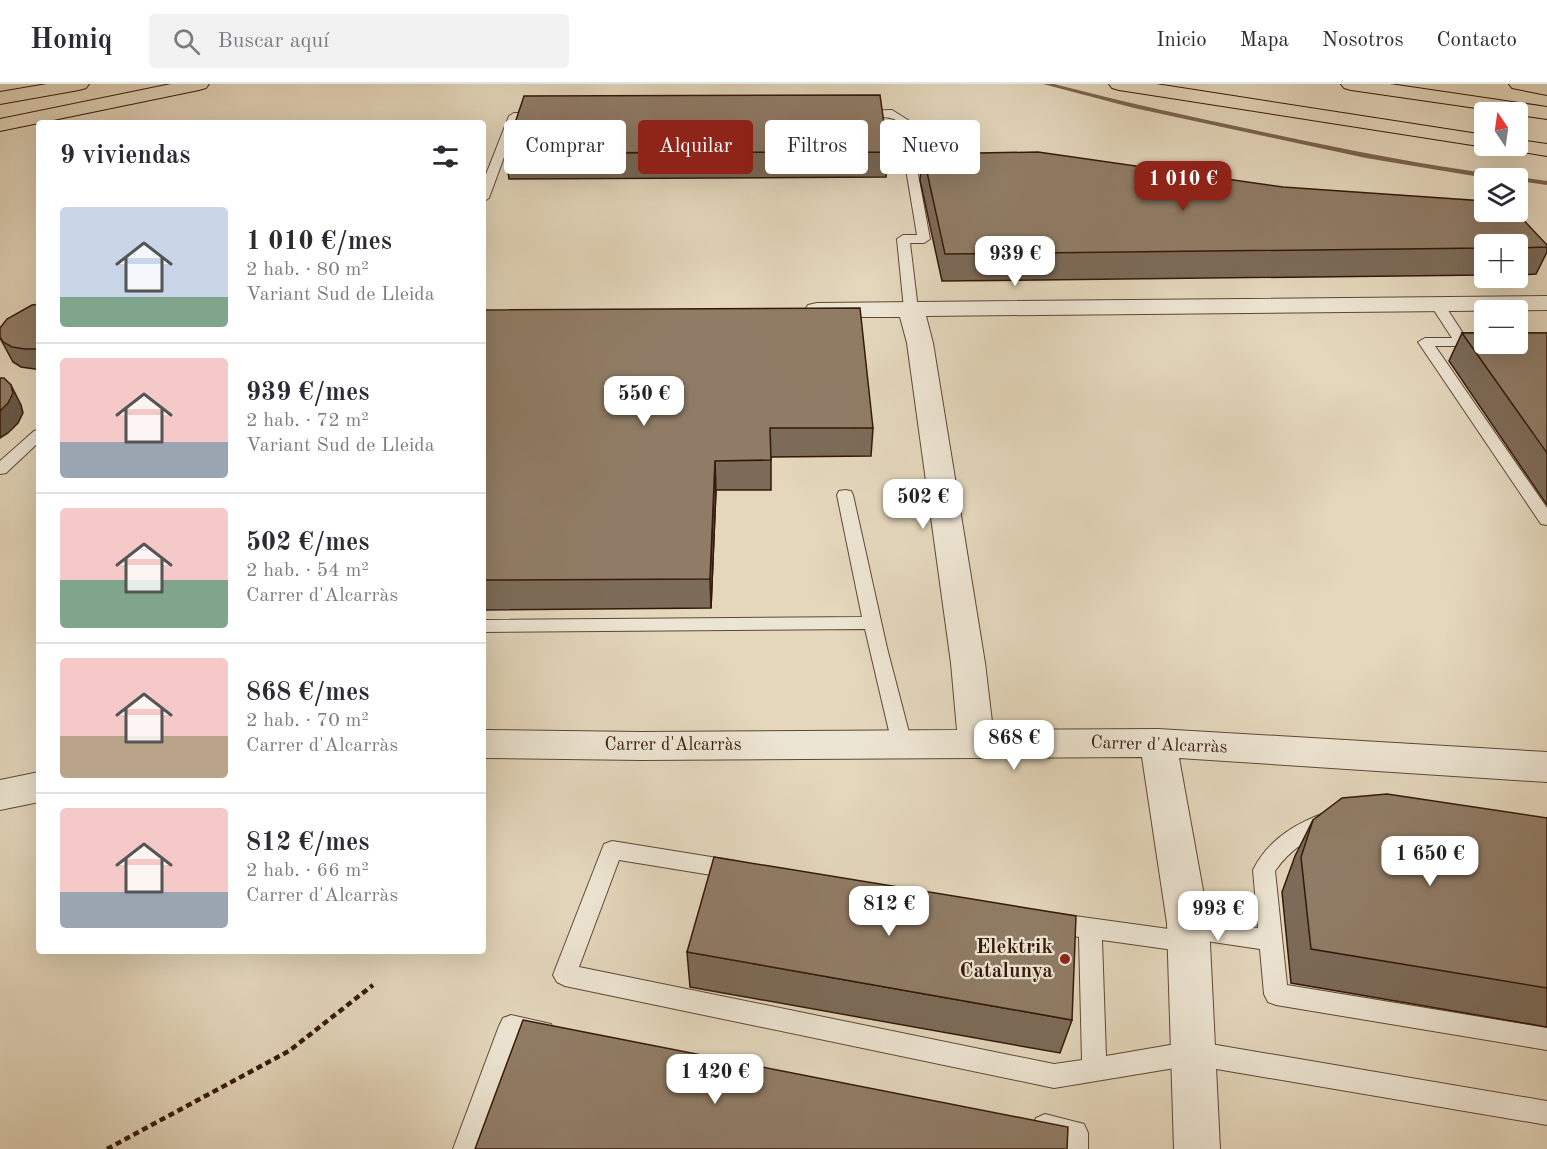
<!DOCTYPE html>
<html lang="es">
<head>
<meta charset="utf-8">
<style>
	body { margin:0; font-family:"Old Standard TT",serif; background:#f2f2f3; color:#2b2b33; height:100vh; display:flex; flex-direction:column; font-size:22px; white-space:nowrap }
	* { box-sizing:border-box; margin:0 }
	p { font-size:20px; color:#7c7c81 }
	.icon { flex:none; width:33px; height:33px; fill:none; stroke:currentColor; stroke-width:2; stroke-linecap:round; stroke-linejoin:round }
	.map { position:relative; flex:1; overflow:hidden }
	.details { position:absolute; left:36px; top:36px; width:450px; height:834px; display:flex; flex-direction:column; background:#fff; border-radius:6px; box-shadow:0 6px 24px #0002 }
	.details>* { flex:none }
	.banner { position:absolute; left:504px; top:36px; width:570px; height:54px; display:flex; gap:12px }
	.needle { width:39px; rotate:347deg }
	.fabs { position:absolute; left:1474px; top:18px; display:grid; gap:12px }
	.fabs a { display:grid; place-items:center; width:54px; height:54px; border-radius:6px; background:#fff; box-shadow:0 6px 24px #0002; font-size:30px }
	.price { position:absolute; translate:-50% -51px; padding:0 14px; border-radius:12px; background:#fff; color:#222; font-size:20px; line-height:39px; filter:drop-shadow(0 2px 3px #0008) }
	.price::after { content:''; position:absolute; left:50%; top:36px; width:18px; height:14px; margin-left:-9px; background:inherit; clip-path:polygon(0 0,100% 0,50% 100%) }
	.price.selected { background:#8f2418; color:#fff }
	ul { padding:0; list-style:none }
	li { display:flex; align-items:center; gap:18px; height:150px; padding:0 24px }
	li+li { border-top:2px solid #e1e1e2 }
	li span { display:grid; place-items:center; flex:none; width:168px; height:120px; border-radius:6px; color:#555 }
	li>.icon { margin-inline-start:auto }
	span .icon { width:72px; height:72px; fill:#fffc; stroke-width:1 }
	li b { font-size:26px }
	h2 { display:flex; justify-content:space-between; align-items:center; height:72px; padding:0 24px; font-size:26px }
	.tag { padding:0 21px; border-radius:6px; background:#fff; box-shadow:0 6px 24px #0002; font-size:21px; line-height:54px }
	.tag.selected { background:#8f2418; color:#fff }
	header { display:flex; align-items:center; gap:36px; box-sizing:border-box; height:84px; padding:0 30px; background:#fff; border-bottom:2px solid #e1e1e2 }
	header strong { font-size:28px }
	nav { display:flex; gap:33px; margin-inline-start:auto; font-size:21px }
	.search { width:420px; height:54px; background:#f2f2f3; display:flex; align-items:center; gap:15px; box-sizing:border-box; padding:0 21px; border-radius:6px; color:#7c7c81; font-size:22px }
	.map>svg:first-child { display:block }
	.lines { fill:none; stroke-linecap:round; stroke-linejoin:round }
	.stream { fill:#7a6450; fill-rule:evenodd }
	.service-casing { stroke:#604836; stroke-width:2 }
	.minor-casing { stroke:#604836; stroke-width:2 }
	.trunk-casing { stroke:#341909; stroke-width:2 }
	.path { stroke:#341909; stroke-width:4.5; stroke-dasharray:6 4; stroke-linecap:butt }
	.service { fill:#ede5d3; fill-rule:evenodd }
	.minor { fill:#ede5d3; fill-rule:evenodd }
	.trunk { fill:#e4d7bc; fill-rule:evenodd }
	.wall { fill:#7c6b58; stroke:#341909; stroke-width:1.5 }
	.shaded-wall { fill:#655747; stroke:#341909; stroke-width:1.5 }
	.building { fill:#907c66; stroke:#341909; stroke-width:1.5 }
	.poi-dot { fill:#8f2418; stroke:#ede5d3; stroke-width:2 }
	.labels { text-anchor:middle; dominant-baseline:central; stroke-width:4.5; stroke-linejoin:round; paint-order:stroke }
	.street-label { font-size:18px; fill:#341909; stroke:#ede5d3 }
	.near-poi-label { font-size:21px; font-weight:bold; fill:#341909; stroke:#ede5d3; text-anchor:end }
</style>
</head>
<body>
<header>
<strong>Homiq</strong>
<div class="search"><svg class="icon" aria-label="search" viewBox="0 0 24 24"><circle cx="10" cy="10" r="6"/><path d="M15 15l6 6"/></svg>Buscar aquí</div>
<nav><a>Inicio</a><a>Mapa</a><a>Nosotros</a><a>Contacto</a></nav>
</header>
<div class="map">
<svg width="1547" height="1065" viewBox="0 0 1547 1065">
	<rect width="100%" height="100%" fill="#e4d7bc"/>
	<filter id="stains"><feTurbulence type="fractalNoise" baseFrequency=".00333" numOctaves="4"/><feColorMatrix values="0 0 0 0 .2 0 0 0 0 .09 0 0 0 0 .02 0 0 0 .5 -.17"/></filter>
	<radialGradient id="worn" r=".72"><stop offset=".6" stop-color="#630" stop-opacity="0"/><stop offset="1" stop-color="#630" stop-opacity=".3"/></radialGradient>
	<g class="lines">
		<g class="stream">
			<path d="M1043,0H1054C1123,18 1193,33 1263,48C1344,65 1426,82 1509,92L1513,94L1480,93L1366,74L1134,24Z"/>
			<polygon points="1518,93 1547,97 1547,101 1518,97 1518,94 1514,94"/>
		</g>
		<defs>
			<g id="service">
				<path d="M892,26L908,36L930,155L924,159H910L918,225L911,229L904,225L897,155L903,151H917L898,37C883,28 866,38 855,30L860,27Z"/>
				<polygon points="514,29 541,29 546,32 541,35 518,35 489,114 483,118 483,98 509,32"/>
				<polygon points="1437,216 1442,217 1466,254 1485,254 1485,260 1491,260 1485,262 1435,262 1547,424 1547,441 1541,440 1418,258 1425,254 1452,254 1430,220"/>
				<polygon points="39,345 39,358 6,389 0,390 0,377 34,347"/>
				<polygon points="845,406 851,407 853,411 887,564 912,660 909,665 902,668 895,665 892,660 865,545 483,548 483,536 862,533 837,411 839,407"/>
				<path d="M1330,727L1337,730L1340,736L1337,742C1312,751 1290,765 1275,787L1287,901L1547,944V966L1276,921L1268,918L1264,910L1260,865L1199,856L1196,865L1188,868L1102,856L1106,972L1193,957L1547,1017V1041L1193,981L1054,1004L565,902L557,898L553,891L604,760L612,757L736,777L744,780L747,786L744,792L736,795L619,776L579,883L1054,980L1082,976L1079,853L1045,846L1042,839L1045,832L1053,829L1176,846L1179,838L1187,835L1258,844L1253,786C1269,754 1298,738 1330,727Z"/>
				<polygon points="511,931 551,940 555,948 551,956 543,959 518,955 479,1065 453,1065 499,942 503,934"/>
				<polygon points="1045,1030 1084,1040 1088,1049 1088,1065 1062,1065 1062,1059 1036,1052 1032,1043 1036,1034"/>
			</g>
			<g id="minor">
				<polygon points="1547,212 1547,226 926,232 933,259 985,579 993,646 1158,645 1547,668 1547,698 1179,674 1209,839 1220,1065 1174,1065 1167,839 1142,673 641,676 483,674 483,646 641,648 957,646 951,579 907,259 900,233 817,233 808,231 805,226 808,221 817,219"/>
				<polygon points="39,688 39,718 0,726 0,696"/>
			</g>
			<g id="trunk">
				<polygon points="47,0 89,0 86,4 79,6 0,20 0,8"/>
				<polygon points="171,0 209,0 206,4 199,6 0,47 0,35"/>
				<polygon points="1109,0 1156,0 1485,51 1485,62 1492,62 1485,63 1119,6 1112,4"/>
				<polygon points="1341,0 1390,0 1547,23 1547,35 1518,31 1518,28 1504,28 1351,6 1344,4"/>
				<polygon points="1509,0 1547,0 1547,11 1512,4"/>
				<polygon points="1518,56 1547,60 1547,72 1510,66 1507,62 1518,62"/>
			</g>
		</defs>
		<use href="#service" class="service-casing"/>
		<use href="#minor" class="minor-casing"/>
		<use href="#trunk" class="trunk-casing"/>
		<polyline class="path" points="107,1065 289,967 373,901"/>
		<use href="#service" class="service"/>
		<use href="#minor" class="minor"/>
		<use href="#trunk" class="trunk"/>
	</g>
	<g class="wall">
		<polygon points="888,68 886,93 509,95 505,69"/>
		<polygon points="923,70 1547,161 1547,168 1536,190 1518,191 1518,160 1485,160 1485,191 942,197 920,96"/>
		<polygon points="39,220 39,285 35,285 21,283 13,278 0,254"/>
		<polygon points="483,226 873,344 871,372 771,373 771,406 716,406 711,524 483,526"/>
		<polygon points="1462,249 1547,249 1547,421 1449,277"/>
		<polygon points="1547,734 1547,943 1291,899 1282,808 1295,772 1313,736"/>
		<polygon points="687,868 1072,936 1060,969 690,903"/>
	</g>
	<g class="shaded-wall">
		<polygon points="11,301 21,321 23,329 18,339 8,349 0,354 0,327"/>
		<polygon points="715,377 716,406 711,524 710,495"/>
	</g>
	<g class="building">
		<polygon points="880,11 888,68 505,69 524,12"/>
		<polygon points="1038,68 1283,103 1485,117 1485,128 1516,128 1547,161 1547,163 1518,164 1518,160 1485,160 1485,164 945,170 923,70"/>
		<polygon points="39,143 39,155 37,149"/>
		<polygon points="39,220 39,265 25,265 12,263 3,258 0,253 0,244 7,235 32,221"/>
		<polygon points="860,224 873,344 770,344 771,376 715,377 710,495 483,496 483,226"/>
		<polygon points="1462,249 1485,249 1485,260 1518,260 1518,249 1547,249 1547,369"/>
		<polygon points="0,294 4,294 11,301 13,309 8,319 0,327"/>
		<polygon points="1387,710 1547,734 1547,904 1311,865 1301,773 1313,736 1342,714"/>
		<polygon points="714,773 1076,832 1072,936 687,868"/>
		<polygon points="523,936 1068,1043 1067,1065 475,1065"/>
	</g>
	<circle class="poi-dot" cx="1065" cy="875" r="6"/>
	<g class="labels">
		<g class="street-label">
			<text x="673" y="661">Carrer d'Alcarràs</text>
			<text transform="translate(1159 661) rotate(2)">Carrer d'Alcarràs</text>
		</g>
		<g class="near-poi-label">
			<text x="1053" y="863">Elektrik<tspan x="1053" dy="24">Catalunya</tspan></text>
		</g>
	</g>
	<rect width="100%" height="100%" filter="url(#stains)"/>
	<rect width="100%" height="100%" fill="url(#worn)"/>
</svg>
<div class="fabs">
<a><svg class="needle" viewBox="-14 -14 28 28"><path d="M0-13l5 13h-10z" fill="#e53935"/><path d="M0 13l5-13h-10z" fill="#7c7c81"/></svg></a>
<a><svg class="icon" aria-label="layers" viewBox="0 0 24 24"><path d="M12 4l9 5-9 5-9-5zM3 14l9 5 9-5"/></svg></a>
<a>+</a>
<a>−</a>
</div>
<b class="price selected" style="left:1183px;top:128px">1 010 €</b>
<b class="price" style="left:1015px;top:203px">939 €</b>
<b class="price" style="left:644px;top:343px">550 €</b>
<b class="price" style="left:923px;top:446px">502 €</b>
<b class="price" style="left:1014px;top:687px">868 €</b>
<b class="price" style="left:1430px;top:803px">1 650 €</b>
<b class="price" style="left:889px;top:853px">812 €</b>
<b class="price" style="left:1218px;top:858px">993 €</b>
<b class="price" style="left:715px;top:1021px">1 420 €</b>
<div class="banner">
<a class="tag">Comprar</a>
<a class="tag selected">Alquilar</a>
<a class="tag">Filtros</a>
<a class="tag">Nuevo</a>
</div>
<section class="details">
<h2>9 viviendas<svg class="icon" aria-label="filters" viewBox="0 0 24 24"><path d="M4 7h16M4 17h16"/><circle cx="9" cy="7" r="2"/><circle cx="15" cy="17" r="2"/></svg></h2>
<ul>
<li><span style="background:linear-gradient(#c9d6e8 75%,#7fa58c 0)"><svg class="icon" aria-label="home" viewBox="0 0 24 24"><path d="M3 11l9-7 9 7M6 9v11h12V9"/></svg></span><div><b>1 010 €/mes</b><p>2 hab. · 80 m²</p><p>Variant Sud de Lleida</p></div></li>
<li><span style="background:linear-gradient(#f6c9c9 70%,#9aa5b1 0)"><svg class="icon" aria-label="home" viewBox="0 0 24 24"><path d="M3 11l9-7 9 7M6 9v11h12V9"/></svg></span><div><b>939 €/mes</b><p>2 hab. · 72 m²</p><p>Variant Sud de Lleida</p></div></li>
<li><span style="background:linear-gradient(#f6c9c9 60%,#7fa58c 0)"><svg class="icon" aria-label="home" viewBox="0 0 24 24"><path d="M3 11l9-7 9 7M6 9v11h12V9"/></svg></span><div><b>502 €/mes</b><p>2 hab. · 54 m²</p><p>Carrer d'Alcarràs</p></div></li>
<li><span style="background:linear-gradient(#f6c9c9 65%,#b9a48a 0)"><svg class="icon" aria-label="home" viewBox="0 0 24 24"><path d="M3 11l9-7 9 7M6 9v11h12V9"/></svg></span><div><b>868 €/mes</b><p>2 hab. · 70 m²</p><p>Carrer d'Alcarràs</p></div></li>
<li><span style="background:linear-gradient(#f6c9c9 70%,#9aa5b1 0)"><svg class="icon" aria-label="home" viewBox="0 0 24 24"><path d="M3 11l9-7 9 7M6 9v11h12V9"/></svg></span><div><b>812 €/mes</b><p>2 hab. · 66 m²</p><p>Carrer d'Alcarràs</p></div></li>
</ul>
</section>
</div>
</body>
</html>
